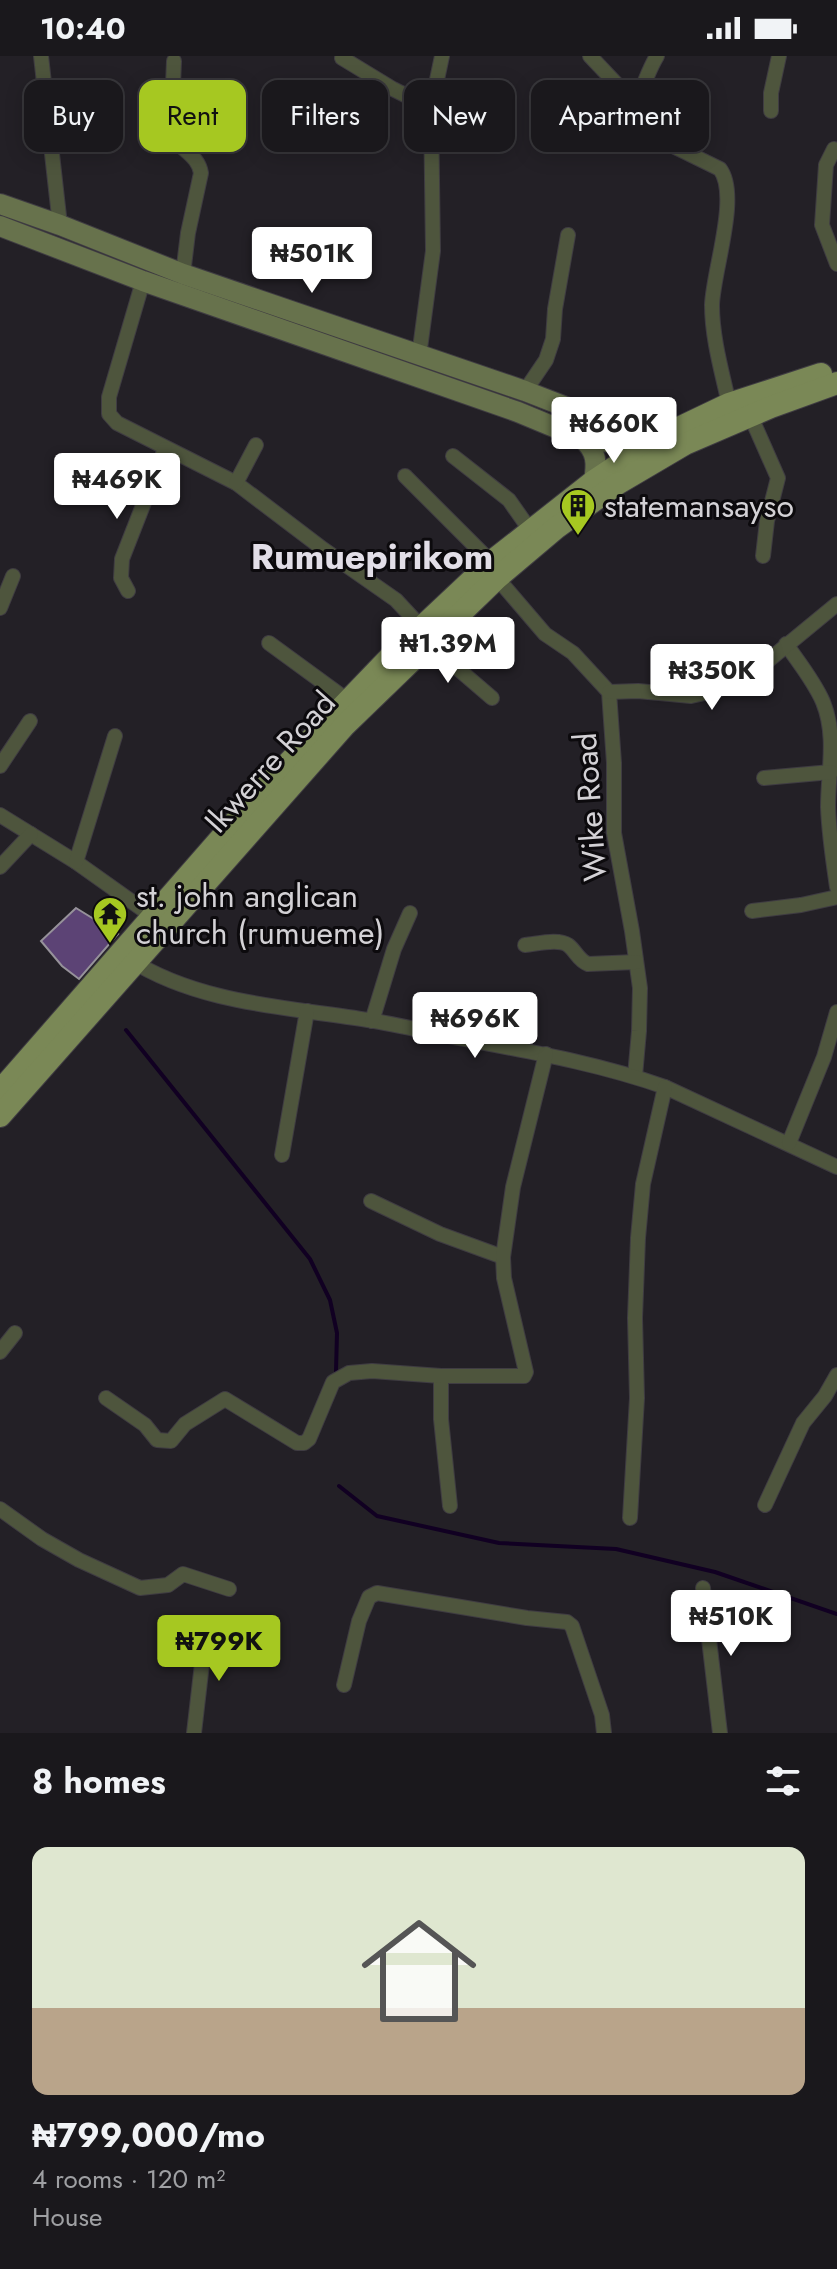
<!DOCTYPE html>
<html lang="en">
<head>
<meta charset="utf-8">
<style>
	body { margin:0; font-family:Jost,sans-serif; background:#272529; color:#f1f3f6; height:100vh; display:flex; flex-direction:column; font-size:30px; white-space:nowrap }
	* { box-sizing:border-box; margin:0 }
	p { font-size:26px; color:#9fa0a3 }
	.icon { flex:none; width:44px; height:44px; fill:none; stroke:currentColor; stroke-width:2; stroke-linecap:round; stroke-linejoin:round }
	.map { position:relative; height:1677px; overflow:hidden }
	.side { display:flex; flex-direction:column; background:#1a181c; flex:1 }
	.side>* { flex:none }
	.guide { position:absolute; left:24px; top:24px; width:790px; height:72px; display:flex; gap:16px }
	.price { position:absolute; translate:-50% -68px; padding:0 18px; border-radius:8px; background:#fff; color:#222; font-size:26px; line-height:52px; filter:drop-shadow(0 2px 4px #0008) }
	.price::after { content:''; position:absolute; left:50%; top:48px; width:24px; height:18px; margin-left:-12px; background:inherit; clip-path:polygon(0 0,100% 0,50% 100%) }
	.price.current { background:#a6c821; color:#111 }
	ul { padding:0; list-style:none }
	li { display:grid; align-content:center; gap:16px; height:424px; padding:0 32px }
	li span { display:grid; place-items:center; height:248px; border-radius:16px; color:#555 }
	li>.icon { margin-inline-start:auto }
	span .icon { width:144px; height:144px; fill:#fffc; stroke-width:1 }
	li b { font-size:34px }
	h2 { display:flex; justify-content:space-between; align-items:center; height:96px; padding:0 32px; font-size:34px }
	.pill { padding:0 28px; border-radius:16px; background:#1a181c; box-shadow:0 4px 20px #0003,0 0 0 2px #38373b; font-size:28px; line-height:72px }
	.pill.current { background:#a6c821; color:#111 }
	.status { display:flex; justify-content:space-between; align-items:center; height:56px; padding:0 40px; background:#1a181c; direction:ltr }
	.status svg { height:22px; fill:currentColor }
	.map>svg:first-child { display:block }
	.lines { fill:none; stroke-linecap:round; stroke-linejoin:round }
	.stream { stroke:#102; stroke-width:4 }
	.building { fill:#5c4375; stroke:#96929a; stroke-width:2 }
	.street-casing { stroke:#3f3c42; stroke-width:16 }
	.secondary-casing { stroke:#3f3c42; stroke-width:22 }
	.primary-casing { stroke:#3f3c42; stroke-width:24 }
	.street { stroke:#4e553d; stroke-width:14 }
	.secondary { stroke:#67724c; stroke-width:20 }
	.primary { stroke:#7a8856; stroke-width:22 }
	.labels { text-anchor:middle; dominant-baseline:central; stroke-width:6; stroke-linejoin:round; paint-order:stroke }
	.poi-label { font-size:32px; fill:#d3d1d5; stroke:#0c0a0d; text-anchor:start }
	.street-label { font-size:32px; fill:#d3d1d5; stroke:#0c0a0d }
	.quarter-label { font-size:36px; font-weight:bold; fill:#e2dee7; stroke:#0c0a0d }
</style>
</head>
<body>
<div class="status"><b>10:40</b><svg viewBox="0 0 49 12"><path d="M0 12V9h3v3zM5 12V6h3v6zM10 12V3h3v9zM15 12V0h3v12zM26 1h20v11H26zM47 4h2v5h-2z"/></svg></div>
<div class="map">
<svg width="837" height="1677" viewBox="0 0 837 1677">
	<rect width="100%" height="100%" fill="#232026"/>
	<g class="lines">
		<g class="stream">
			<polyline points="126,974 310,1203 330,1244 337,1277 336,1315"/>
			<polyline points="339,1430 377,1460 499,1487 616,1493 715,1516 837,1558"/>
		</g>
	</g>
	<g class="building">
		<polygon points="467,584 477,592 466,606 456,598"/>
		<polygon points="76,852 118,878 79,923 62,910 41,885"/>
	</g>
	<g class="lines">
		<defs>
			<g id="street">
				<polyline points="41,0 60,169"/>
				<path d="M590,0L626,38L650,74L667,87L720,113C740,140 713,215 712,249C712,282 722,316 729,348"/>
				<polyline points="342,2 393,33 431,52"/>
				<path d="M174,5L171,77C179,94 198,98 201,117L188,177L183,218"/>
				<path d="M633,48C644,33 647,16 657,0"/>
				<polyline points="771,55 771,37 779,0"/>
				<polyline points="834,93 826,109 822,169 837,208"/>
				<polyline points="143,225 109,341 109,358 117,367 236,427 323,493 396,544 421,571"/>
				<polyline points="419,300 433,195 431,52 442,0"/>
				<polyline points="525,335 546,304 553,283 555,253 568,179"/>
				<polyline points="751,361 778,422 767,465 763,500"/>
				<polyline points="453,400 509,444 530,474"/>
				<polyline points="405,420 491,506"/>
				<polyline points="236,427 256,389"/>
				<polyline points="497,522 545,578 573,597 609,636 614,707 614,777 632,875 640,932 639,975 635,1020"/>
				<polyline points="128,535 121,522 122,503 165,393"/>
				<polyline points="0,552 13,520"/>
				<polyline points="269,587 347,644"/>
				<polyline points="428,587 492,642"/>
				<path d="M786,588C799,607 814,625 823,646C837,680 828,716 828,751C829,778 833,804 837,831"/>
				<polyline points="609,636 638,635 691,640 718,634 764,608 837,548"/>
				<polyline points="0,710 30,665"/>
				<polyline points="764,722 831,716"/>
				<polyline points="0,759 76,806 159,865"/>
				<polyline points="76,806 115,680"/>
				<polyline points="0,811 31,778"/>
				<polyline points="752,855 801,849 837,841"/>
				<path d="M525,889C537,888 558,882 568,889C576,895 578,904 588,908L636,906"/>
				<path d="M129,903C199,948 288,951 368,964C400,969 432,977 464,983C532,996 600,1008 665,1031L837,1111"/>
				<polyline points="372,965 394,893 410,857"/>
				<polyline points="789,1087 824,1001 837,956"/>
				<polyline points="282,1099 307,955"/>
				<polyline points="371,1145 440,1178 503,1201"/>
				<polyline points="0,1296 15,1277"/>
				<polyline points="441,1320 441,1363 450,1450"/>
				<polyline points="106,1342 145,1369 157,1384 171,1385 185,1368 225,1343 297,1387 304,1387 309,1383 333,1326 349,1317 372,1315 441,1320 524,1320 526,1316 504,1222 503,1201 513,1131 546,998"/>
				<polyline points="765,1449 803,1367 825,1340 837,1319"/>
				<polyline points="0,1453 42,1483 79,1504 140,1532 168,1529 183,1518 229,1533"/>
				<polyline points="630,1462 637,1342 635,1262 638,1182 643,1128 665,1031"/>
				<polyline points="703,1532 720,1677"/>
				<polyline points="344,1629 359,1565 369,1541 377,1537 527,1562 567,1566 572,1570 602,1659 604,1677"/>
				<polyline points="194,1677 206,1573"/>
			</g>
			<g id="secondary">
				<polyline points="0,148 60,169 183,218 525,335 610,368 672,384"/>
				<polyline points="0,170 143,225 518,356 583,383 626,388 652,403"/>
				<path d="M583,383C597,396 597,407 594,425"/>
			</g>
			<g id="primary">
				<polyline points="0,1035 269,727 391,600 491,506 594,425 662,380 729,348 821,318"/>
				<polyline points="0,1060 345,669 497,522 556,472 617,428 685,388 771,351 837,327"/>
			</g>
		</defs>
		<use href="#street" class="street-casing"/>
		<use href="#secondary" class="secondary-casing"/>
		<use href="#primary" class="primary-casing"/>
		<use href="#street" class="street"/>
		<use href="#secondary" class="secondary"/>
		<use href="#primary" class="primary"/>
	</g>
	<defs>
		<symbol id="building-pin" viewBox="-11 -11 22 30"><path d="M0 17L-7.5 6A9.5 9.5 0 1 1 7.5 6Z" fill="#a6c821" stroke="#0c0a0d"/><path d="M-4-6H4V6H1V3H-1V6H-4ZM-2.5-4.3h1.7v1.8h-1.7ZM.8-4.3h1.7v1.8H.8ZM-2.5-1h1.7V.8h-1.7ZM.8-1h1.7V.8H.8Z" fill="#111"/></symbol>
		<symbol id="temple-pin" viewBox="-11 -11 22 30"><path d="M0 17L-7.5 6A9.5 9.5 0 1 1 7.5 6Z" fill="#a6c821" stroke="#0c0a0d"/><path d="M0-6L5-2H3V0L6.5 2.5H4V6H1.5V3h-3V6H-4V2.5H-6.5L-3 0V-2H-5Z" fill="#111"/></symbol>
	</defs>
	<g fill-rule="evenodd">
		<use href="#building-pin" x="558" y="430" width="40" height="54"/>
		<use href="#temple-pin" x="90" y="838" width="40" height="54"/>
	</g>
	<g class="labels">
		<g class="poi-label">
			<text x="604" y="450">statemansayso</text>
			<text x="136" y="840">st. john anglican<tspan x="136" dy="37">church (rumueme)</tspan></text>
		</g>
		<g class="street-label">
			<text transform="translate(270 706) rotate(-48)">Ikwerre Road</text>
			<text transform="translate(590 751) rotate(-94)">Wike Road</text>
		</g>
		<g class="quarter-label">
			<text x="372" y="500">Rumuepirikom</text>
		</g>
	</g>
</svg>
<b class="price" style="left:312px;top:239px">₦501K</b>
<b class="price" style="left:614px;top:409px">₦660K</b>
<b class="price" style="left:117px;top:465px">₦469K</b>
<b class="price" style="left:448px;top:629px">₦1.39M</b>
<b class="price" style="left:712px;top:656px">₦350K</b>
<b class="price" style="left:475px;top:1004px">₦696K</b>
<b class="price" style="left:731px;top:1602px">₦510K</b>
<b class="price current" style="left:219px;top:1627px">₦799K</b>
<div class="guide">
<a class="pill">Buy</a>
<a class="pill current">Rent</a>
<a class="pill">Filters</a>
<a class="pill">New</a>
<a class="pill">Apartment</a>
</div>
</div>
<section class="side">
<h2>8 homes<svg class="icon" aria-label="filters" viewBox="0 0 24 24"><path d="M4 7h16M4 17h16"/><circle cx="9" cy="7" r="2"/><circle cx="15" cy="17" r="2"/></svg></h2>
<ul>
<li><span style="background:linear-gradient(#dfe7d0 65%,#b9a48a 0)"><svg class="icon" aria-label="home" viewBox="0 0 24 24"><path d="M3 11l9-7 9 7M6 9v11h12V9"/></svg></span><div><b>₦799,000/mo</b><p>4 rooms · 120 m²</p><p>House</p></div></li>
</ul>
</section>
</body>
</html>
